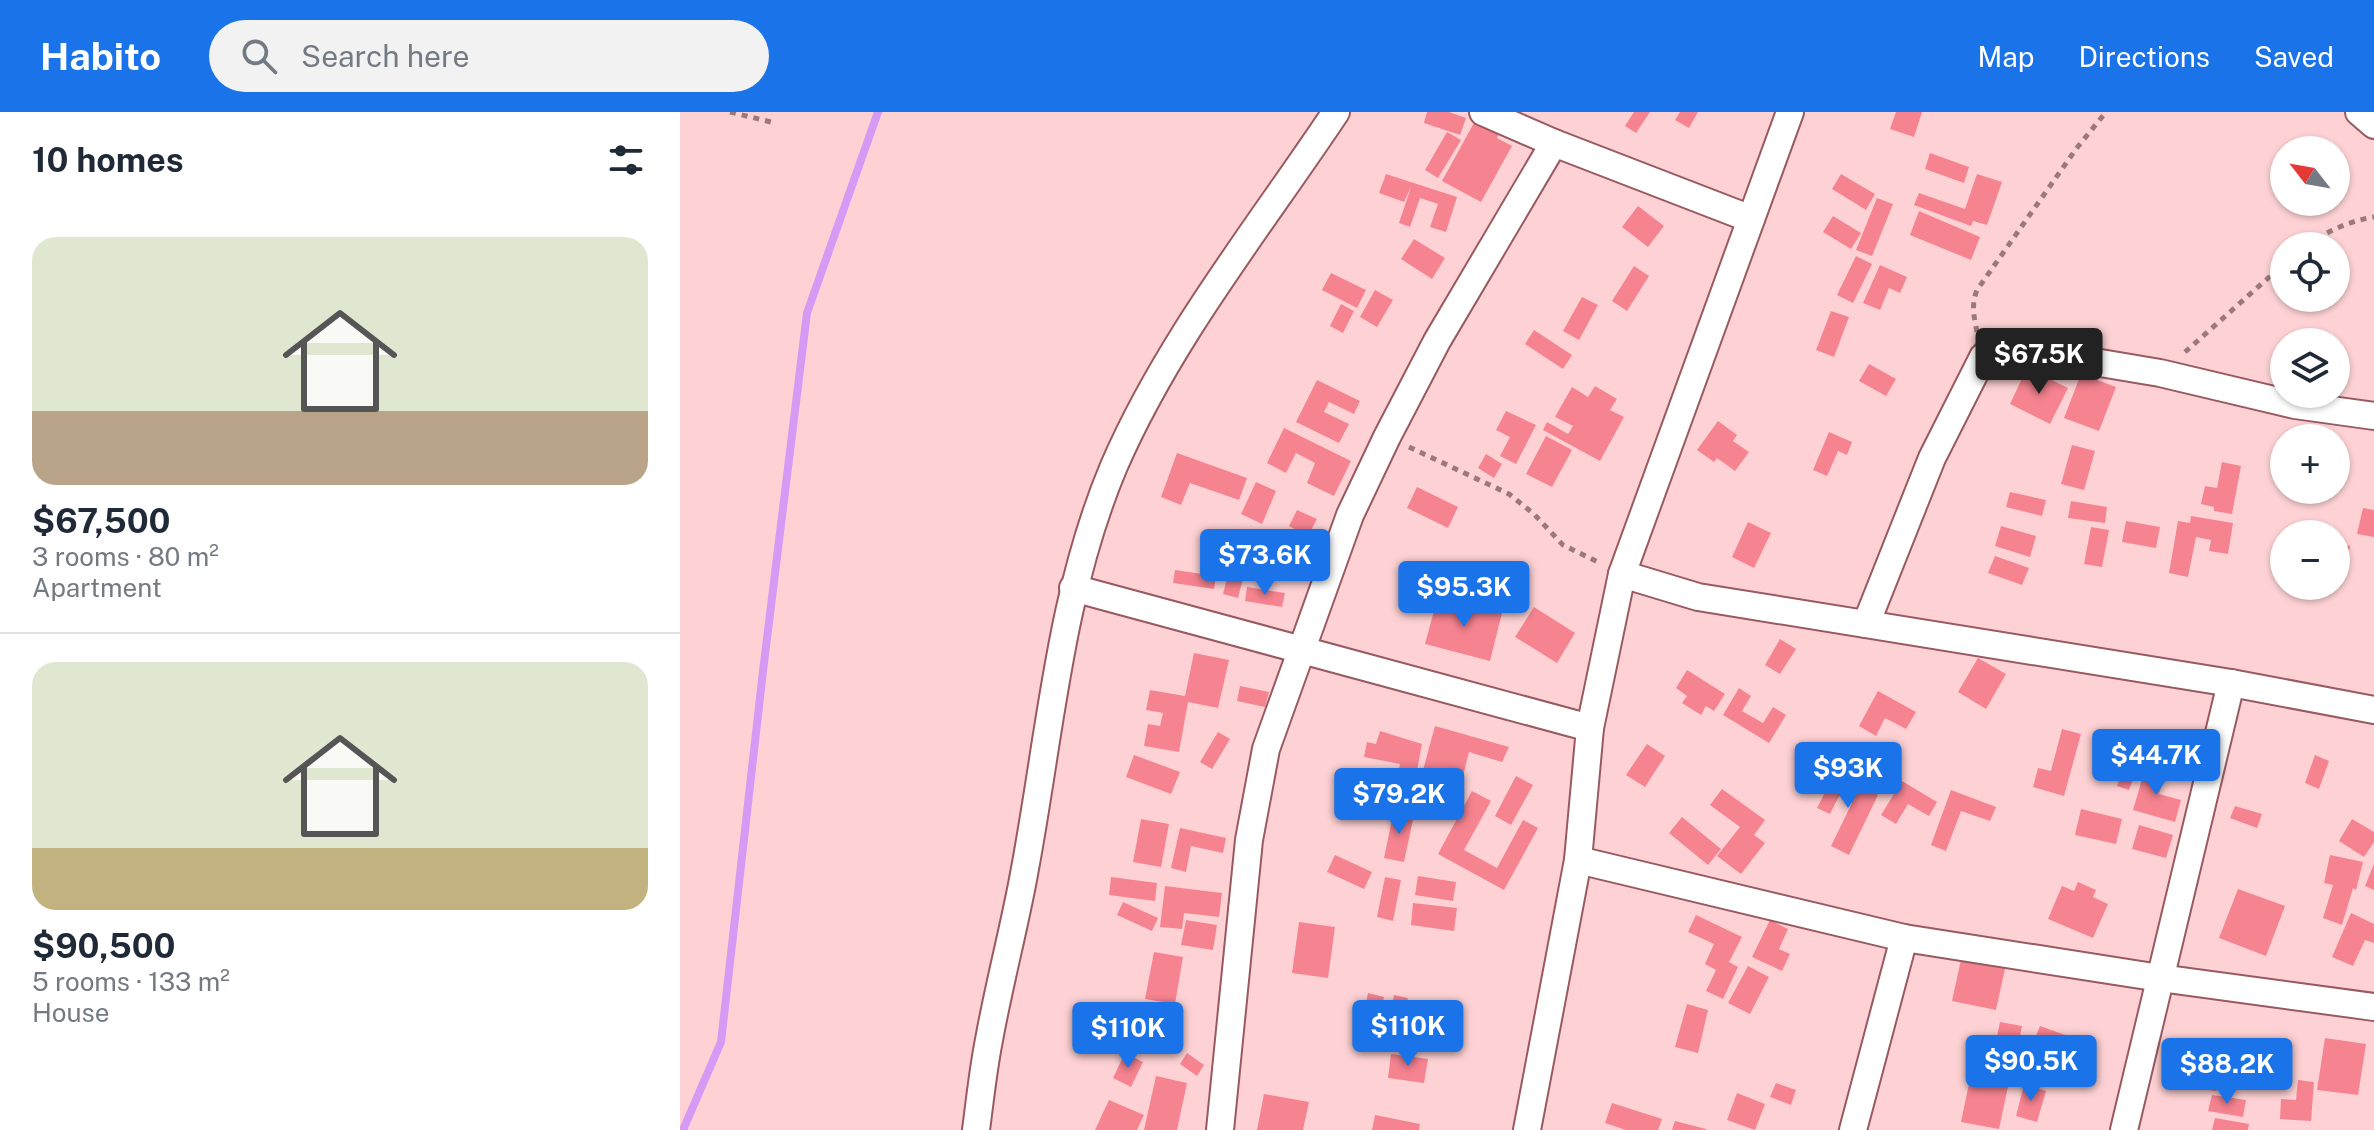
<!DOCTYPE html>
<html lang="en">
<head>
<meta charset="utf-8">
<style>
	body { margin:0; font-family:"Public Sans",sans-serif; background:#f2f2f3; color:#1f2937; height:100vh; display:flex; flex-direction:column; font-size:30px; white-space:nowrap }
	* { box-sizing:border-box; margin:0 }
	p { font-size:26px; color:#747a83 }
	.icon { flex:none; width:44px; height:44px; fill:none; stroke:currentColor; stroke-width:2; stroke-linecap:round; stroke-linejoin:round }
	.map { position:relative; flex:1; overflow:hidden }
	.panel { display:flex; flex-direction:column; background:#fff; width:680px }
	.panel>* { flex:none }
	.needle { width:52px; rotate:301deg }
	.buttons { position:absolute; left:1590px; top:24px; display:grid; gap:16px }
	.buttons a { display:grid; place-items:center; width:80px; height:80px; border-radius:50%; background:#fff; box-shadow:0 2px 6px #0004; font-size:40px }
	.price { position:absolute; translate:-50% -68px; padding:0 18px; border-radius:8px; background:#1a73e8; color:#fff; font-size:26px; line-height:52px; filter:drop-shadow(0 2px 4px #0008) }
	.price::after { content:''; position:absolute; left:50%; top:48px; width:24px; height:18px; margin-left:-12px; background:inherit; clip-path:polygon(0 0,100% 0,50% 100%) }
	.price.selected { background:#222; color:#fff }
	ul { padding:0; list-style:none }
	li { display:grid; align-content:center; gap:16px; height:424px; padding:0 32px }
	li+li { border-top:2px solid #e0e1e3 }
	li span { display:grid; place-items:center; height:248px; border-radius:24px; color:#555 }
	li>.icon { margin-inline-start:auto }
	span .icon { width:144px; height:144px; fill:#fffc; stroke-width:1 }
	li b { font-size:34px }
	h2 { display:flex; justify-content:space-between; align-items:center; height:96px; padding:0 32px; font-size:34px }
	header { display:flex; align-items:center; gap:48px; box-sizing:border-box; height:112px; padding:0 40px; background:#1a73e8; color:#fff }
	header strong { font-size:38px }
	nav { display:flex; gap:44px; margin-inline-start:auto; font-size:28px }
	.search { width:560px; height:72px; background:#f2f2f3; display:flex; align-items:center; gap:20px; box-sizing:border-box; padding:0 28px; border-radius:44px; color:#747a83; font-size:30px }
	main { display:flex; flex:1; min-height:0 }
	.map>svg:first-child { display:block }
	.lines { fill:none; stroke-linecap:round; stroke-linejoin:round }
	.stream { stroke:#d79af4; stroke-width:8 }
	.building { fill:#f68390 }
	.street-casing { stroke:#985a60; stroke-width:30 }
	.path { stroke:#9b797b; stroke-width:5; stroke-dasharray:6 6; stroke-linecap:butt }
	.street { stroke:#fff; stroke-width:26 }
</style>
</head>
<body>
<header>
<strong>Habito</strong>
<div class="search"><svg class="icon" aria-label="search" viewBox="0 0 24 24"><circle cx="10" cy="10" r="6"/><path d="M15 15l6 6"/></svg>Search here</div>
<nav><a>Map</a><a>Directions</a><a>Saved</a></nav>
</header>
<main>
<section class="panel">
<h2>10 homes<svg class="icon" aria-label="filters" viewBox="0 0 24 24"><path d="M4 7h16M4 17h16"/><circle cx="9" cy="7" r="2"/><circle cx="15" cy="17" r="2"/></svg></h2>
<ul>
<li><span style="background:linear-gradient(#dfe7d0 70%,#b9a48a 0)"><svg class="icon" aria-label="home" viewBox="0 0 24 24"><path d="M3 11l9-7 9 7M6 9v11h12V9"/></svg></span><div><b>$67,500</b><p>3 rooms · 80 m²</p><p>Apartment</p></div></li>
<li><span style="background:linear-gradient(#dfe7d0 75%,#c2b280 0)"><svg class="icon" aria-label="home" viewBox="0 0 24 24"><path d="M3 11l9-7 9 7M6 9v11h12V9"/></svg></span><div><b>$90,500</b><p>5 rooms · 133 m²</p><p>House</p></div></li>
</ul>
</section>
<div class="map">
<svg width="1694" height="1018" viewBox="0 0 1694 1018">
	<rect width="100%" height="100%" fill="#fed2d4"/>
	<g class="lines">
		<polyline class="stream" points="3,1018 41,930 83,559 127,201 198,0"/>
	</g>
	<g class="building">
		<polygon points="747,0 769,0 786,6 780,23 744,11"/>
		<polygon points="954,0 970,0 956,21 945,14"/>
		<polygon points="1000,0 1018,0 1009,16 995,8"/>
		<polygon points="1216,0 1242,0 1234,25 1210,17"/>
		<polygon points="795,9 819,22 817,26 832,34 801,90 762,69"/>
		<polygon points="767,20 781,28 758,66 745,58"/>
		<polygon points="1250,41 1289,55 1284,71 1245,57"/>
		<polygon points="706,62 777,85 766,120 750,115 758,92 740,86 730,115 719,111 731,75 724,90 699,81"/>
		<polygon points="1161,62 1195,82 1186,98 1152,77"/>
		<polygon points="1297,62 1322,70 1307,113 1293,109 1291,114 1234,93 1239,81 1285,97"/>
		<polygon points="1197,86 1213,92 1192,144 1176,138"/>
		<polygon points="958,94 984,114 968,135 942,115"/>
		<polygon points="1239,99 1300,125 1291,148 1230,123"/>
		<polygon points="1153,104 1181,121 1171,137 1143,120"/>
		<polygon points="734,127 765,146 752,167 721,147"/>
		<polygon points="1176,144 1192,152 1173,191 1157,183"/>
		<polygon points="1200,153 1227,165 1220,181 1209,176 1200,198 1183,191"/>
		<polygon points="954,154 969,164 947,199 932,189"/>
		<polygon points="651,161 686,178 677,196 642,178"/>
		<polygon points="695,178 713,188 697,215 680,205"/>
		<polygon points="902,185 918,193 899,228 883,219"/>
		<polygon points="661,192 674,199 663,221 650,214"/>
		<polygon points="1151,199 1169,205 1154,245 1136,238"/>
		<polygon points="854,218 892,243 883,257 845,232"/>
		<polygon points="1189,252 1216,267 1206,284 1179,269"/>
		<polygon points="1347,256 1388,276 1370,312 1330,292"/>
		<polygon points="1401,262 1436,275 1419,319 1384,306"/>
		<polygon points="637,268 680,289 674,302 649,290 644,300 669,312 659,331 616,310"/>
		<polygon points="915,274 937,287 930,298 944,305 920,349 863,318 867,310 888,322 893,314 875,305 892,275 908,285"/>
		<polygon points="826,299 856,313 836,352 820,344 830,325 816,318"/>
		<polygon points="1038,309 1057,323 1053,329 1069,340 1055,359 1037,346 1034,350 1017,338"/>
		<polygon points="604,316 671,349 654,384 627,371 635,351 616,341 606,361 587,351"/>
		<polygon points="1149,320 1172,330 1167,343 1158,339 1147,364 1133,358"/>
		<polygon points="866,324 892,338 872,375 846,362"/>
		<polygon points="1392,333 1415,339 1404,378 1381,372"/>
		<polygon points="497,341 567,366 559,388 510,371 501,393 481,385"/>
		<polygon points="806,342 822,352 814,366 798,356"/>
		<polygon points="1542,350 1561,354 1552,402 1534,399 1534,395 1521,392 1525,374 1537,376"/>
		<polygon points="576,370 596,379 582,412 561,402"/>
		<polygon points="737,375 778,395 768,416 727,396"/>
		<polygon points="1330,380 1366,388 1362,404 1326,395"/>
		<polygon points="1391,389 1427,395 1425,411 1388,406"/>
		<polygon points="1683,396 1694,398 1694,425 1677,422"/>
		<polygon points="617,398 637,407 628,424 609,414"/>
		<polygon points="1511,404 1553,411 1548,442 1529,439 1531,428 1516,425 1508,465 1489,461 1498,409 1510,411"/>
		<polygon points="1446,409 1480,415 1476,436 1442,430"/>
		<polygon points="1068,410 1091,421 1074,456 1052,445"/>
		<polygon points="1321,414 1356,424 1350,445 1315,434"/>
		<polygon points="1411,415 1429,418 1422,455 1404,452"/>
		<polygon points="1656,432 1670,434 1665,461 1656,460"/>
		<polygon points="1315,444 1349,456 1342,473 1308,461"/>
		<polygon points="551,451 566,455 558,486 543,482"/>
		<polygon points="495,458 536,464 534,477 493,471"/>
		<polygon points="567,475 605,481 602,495 565,489"/>
		<polygon points="758,484 822,501 810,549 745,532"/>
		<polygon points="854,495 895,521 877,551 835,525"/>
		<polygon points="1100,527 1116,537 1100,562 1085,553"/>
		<polygon points="514,541 549,548 538,596 508,590 499,640 464,634 468,612 480,614 483,601 466,598 470,578 505,584"/>
		<polygon points="1298,546 1326,562 1306,597 1278,580"/>
		<polygon points="1007,558 1045,582 1034,599 1026,594 1021,603 1002,591 1007,584 996,576"/>
		<polygon points="560,574 589,580 585,595 557,589"/>
		<polygon points="1059,576 1071,584 1062,599 1083,611 1093,595 1106,603 1089,631 1043,603"/>
		<polygon points="1198,579 1236,600 1226,617 1205,606 1196,624 1179,614"/>
		<polygon points="755,614 829,635 822,650 789,640 781,672 742,662"/>
		<polygon points="1382,617 1401,622 1384,684 1353,675 1358,656 1371,659"/>
		<polygon points="700,619 742,632 730,696 675,684 678,670 715,677 720,652 684,645 687,630 696,632"/>
		<polygon points="538,620 550,627 532,657 520,650"/>
		<polygon points="967,632 985,644 965,675 946,663"/>
		<polygon points="1448,642 1461,646 1449,678 1437,674"/>
		<polygon points="454,643 500,660 491,682 446,665"/>
		<polygon points="1635,643 1649,649 1639,677 1625,671"/>
		<polygon points="1466,654 1486,660 1479,682 1501,688 1495,710 1453,698"/>
		<polygon points="1155,661 1198,683 1169,743 1151,734 1172,691 1159,684 1150,702 1137,696"/>
		<polygon points="836,664 853,673 831,713 815,704"/>
		<polygon points="1222,669 1257,690 1249,704 1228,692 1216,712 1201,703"/>
		<polygon points="1042,677 1085,708 1074,723 1085,731 1061,762 1037,744 1060,715 1030,693"/>
		<polygon points="1271,678 1316,695 1310,709 1281,699 1266,739 1251,733"/>
		<polygon points="792,679 811,689 784,738 817,756 843,708 858,716 824,778 758,742"/>
		<polygon points="1555,694 1582,702 1577,716 1550,706"/>
		<polygon points="1401,697 1442,707 1436,732 1395,723"/>
		<polygon points="714,698 734,703 724,750 704,746"/>
		<polygon points="1002,705 1041,737 1028,753 989,721"/>
		<polygon points="461,707 489,712 481,755 453,750"/>
		<polygon points="1672,707 1694,720 1694,730 1684,745 1659,729"/>
		<polygon points="1459,713 1493,723 1486,746 1452,737"/>
		<polygon points="500,716 546,726 543,741 511,734 506,760 491,756"/>
		<polygon points="655,743 692,760 684,777 647,760"/>
		<polygon points="1650,743 1683,750 1676,778 1673,776 1662,813 1643,806 1653,773 1644,771"/>
		<polygon points="1694,752 1694,778 1685,774"/>
		<polygon points="738,764 776,770 773,789 735,783"/>
		<polygon points="431,765 477,771 475,789 429,783"/>
		<polygon points="705,765 721,768 713,809 697,805"/>
		<polygon points="1398,770 1416,778 1413,785 1428,792 1413,826 1368,807 1382,774 1394,779"/>
		<polygon points="485,774 542,781 539,805 504,801 502,817 480,815"/>
		<polygon points="1558,777 1605,794 1586,844 1539,826"/>
		<polygon points="443,790 478,806 472,819 437,803"/>
		<polygon points="733,791 777,796 774,819 731,813"/>
		<polygon points="1671,801 1694,812 1694,831 1685,828 1673,854 1652,845"/>
		<polygon points="1016,803 1062,825 1049,850 1058,855 1043,887 1026,879 1036,858 1025,852 1034,832 1008,820"/>
		<polygon points="506,808 537,813 533,838 501,833"/>
		<polygon points="1090,808 1108,817 1099,837 1110,842 1102,859 1072,845"/>
		<polygon points="619,810 655,815 648,866 612,861"/>
		<polygon points="474,840 503,845 495,892 465,887"/>
		<polygon points="1282,843 1326,852 1316,898 1272,889"/>
		<polygon points="1068,854 1089,865 1070,902 1048,891"/>
		<polygon points="688,881 704,885 695,929 679,926"/>
		<polygon points="714,883 728,886 719,929 705,926"/>
		<polygon points="1007,892 1028,898 1018,941 995,935"/>
		<polygon points="1320,910 1342,914 1334,954 1312,949"/>
		<polygon points="1360,914 1408,931 1400,952 1352,934"/>
		<polygon points="1645,926 1686,932 1678,983 1637,978"/>
		<polygon points="445,941 463,950 451,975 433,966"/>
		<polygon points="507,941 524,953 517,964 500,952"/>
		<polygon points="711,942 748,947 744,971 708,966"/>
		<polygon points="1527,952 1542,955 1536,979 1520,977"/>
		<polygon points="1291,962 1329,970 1319,1017 1281,1010"/>
		<polygon points="476,964 507,971 497,1018 464,1018"/>
		<polygon points="1618,968 1634,970 1631,1009 1600,1007 1601,987 1616,988"/>
		<polygon points="1096,971 1116,978 1111,993 1090,985"/>
		<polygon points="1344,973 1366,979 1357,1010 1336,1004"/>
		<polygon points="1057,981 1085,992 1075,1018 1047,1008"/>
		<polygon points="584,982 629,990 623,1018 577,1018"/>
		<polygon points="1532,983 1566,988 1563,1005 1528,999"/>
		<polygon points="429,988 464,1003 457,1018 415,1018"/>
		<polygon points="932,991 982,1007 978,1018 946,1018 925,1011"/>
		<polygon points="695,1003 740,1012 739,1018 692,1018"/>
		<polygon points="1535,1006 1569,1012 1568,1018 1532,1018"/>
		<polygon points="995,1009 1026,1017 1026,1018 992,1018"/>
	</g>
	<g class="lines">
		<defs>
			<g id="street">
				<polyline points="803,0 874,31 1071,107"/>
				<polyline points="1679,0 1694,13"/>
				<polyline points="942,462 1018,485 1551,571 1694,598"/>
				<polyline points="393,476 910,616"/>
				<polyline points="1186,512 1252,346 1303,245 1310,239 1325,235 1480,261 1615,293 1694,304"/>
				<polyline points="898,748 1224,826 1480,866 1694,895"/>
				<path d="M296,1018C300,988 303,958 309,928C319,872 334,817 344,762C370,625 379,484 434,354C489,227 580,114 656,0"/>
				<polyline points="540,1018 569,728 586,637 670,403 707,325 757,229 874,31"/>
				<polyline points="847,1018 898,748 910,616 942,462 1110,0"/>
				<polyline points="1173,1018 1224,826"/>
				<polyline points="1444,1018 1551,571"/>
			</g>
		</defs>
		<use href="#street" class="street-casing"/>
		<g class="path">
			<polyline points="50,0 91,10"/>
			<path d="M1627,134C1647,119 1669,109 1694,105"/>
			<path d="M1297,220C1294,205 1291,193 1297,178L1396,37L1426,0"/>
			<polyline points="1505,240 1604,152"/>
			<polyline points="729,335 829,382 854,402 883,433 920,451"/>
		</g>
		<use href="#street" class="street"/>
	</g>
</svg>
<div class="buttons">
<a><svg class="needle" viewBox="-14 -14 28 28"><path d="M0-13l5 13h-10z" fill="#e53935"/><path d="M0 13l5-13h-10z" fill="#747a83"/></svg></a>
<a><svg class="icon" aria-label="locate" viewBox="0 0 24 24"><circle cx="12" cy="12" r="6"/><path d="M12 2v4M12 18v4M2 12h4M18 12h4"/></svg></a>
<a><svg class="icon" aria-label="layers" viewBox="0 0 24 24"><path d="M12 4l9 5-9 5-9-5zM3 14l9 5 9-5"/></svg></a>
<a>+</a>
<a>−</a>
</div>
<b class="price selected" style="left:1359px;top:284px">$67.5K</b>
<b class="price" style="left:585px;top:485px">$73.6K</b>
<b class="price" style="left:784px;top:517px">$95.3K</b>
<b class="price" style="left:1476px;top:685px">$44.7K</b>
<b class="price" style="left:1168px;top:698px">$93K</b>
<b class="price" style="left:719px;top:724px">$79.2K</b>
<b class="price" style="left:728px;top:956px">$110K</b>
<b class="price" style="left:448px;top:958px">$110K</b>
<b class="price" style="left:1351px;top:991px">$90.5K</b>
<b class="price" style="left:1547px;top:994px">$88.2K</b>
</div>
</main>
</body>
</html>
